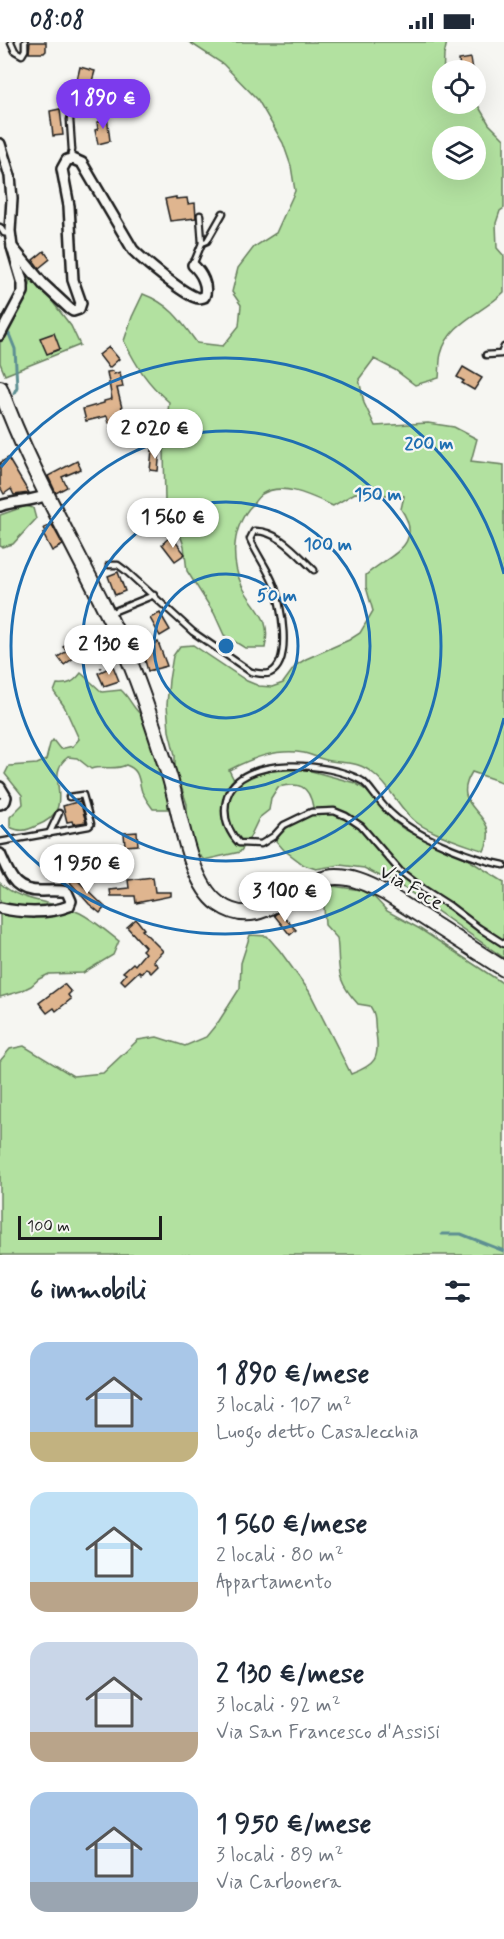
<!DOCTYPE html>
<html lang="it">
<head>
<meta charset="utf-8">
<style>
	body { margin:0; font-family:Mynerve,sans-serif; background:#f6f6f7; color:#1f2937; height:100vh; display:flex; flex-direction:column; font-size:22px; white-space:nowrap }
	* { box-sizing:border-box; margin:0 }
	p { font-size:20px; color:#747a83 }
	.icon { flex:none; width:33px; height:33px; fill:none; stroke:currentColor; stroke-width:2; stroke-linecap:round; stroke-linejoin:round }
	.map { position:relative; height:1213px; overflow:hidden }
	.panel { display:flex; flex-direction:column; background:#fff; flex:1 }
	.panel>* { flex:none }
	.controls { position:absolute; left:432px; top:18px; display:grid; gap:12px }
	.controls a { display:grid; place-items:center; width:54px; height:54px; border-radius:50%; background:#fff; box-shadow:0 6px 24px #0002; font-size:30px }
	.scale { position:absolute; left:18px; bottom:15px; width:144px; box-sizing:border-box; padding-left:6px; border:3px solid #1c1c1c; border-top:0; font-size:16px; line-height:21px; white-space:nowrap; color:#1c1c1c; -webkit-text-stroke:4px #f6f6f2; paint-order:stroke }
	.price { position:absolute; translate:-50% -51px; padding:0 14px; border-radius:21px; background:#fff; color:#222; font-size:20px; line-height:39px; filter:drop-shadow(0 2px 3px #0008) }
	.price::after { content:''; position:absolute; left:50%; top:36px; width:18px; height:14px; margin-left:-9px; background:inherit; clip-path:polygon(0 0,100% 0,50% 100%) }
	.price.current { background:#7c3aed; color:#fff }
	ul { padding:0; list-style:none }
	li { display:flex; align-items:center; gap:18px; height:150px; padding:0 30px }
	li span { display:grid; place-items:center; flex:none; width:168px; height:120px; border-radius:18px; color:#555 }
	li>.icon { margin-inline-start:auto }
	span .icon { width:72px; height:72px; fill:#fffc; stroke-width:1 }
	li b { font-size:26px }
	h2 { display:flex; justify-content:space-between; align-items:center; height:72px; padding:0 30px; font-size:26px }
	.status { display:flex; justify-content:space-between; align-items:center; height:42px; padding:0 30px; background:#fff; direction:ltr }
	.status svg { height:16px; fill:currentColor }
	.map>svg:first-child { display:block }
	.green { fill:#b2e1a0; stroke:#677e5e; stroke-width:1.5; fill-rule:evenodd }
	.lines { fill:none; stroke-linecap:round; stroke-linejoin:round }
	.stream { stroke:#5d8f92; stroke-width:3 }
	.building { fill:#dfb58f; stroke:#1c1c1c; stroke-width:1.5 }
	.service-casing { stroke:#1c1c1c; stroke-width:9 }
	.minor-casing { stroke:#1c1c1c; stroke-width:14 }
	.secondary-casing { stroke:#1c1c1c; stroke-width:18 }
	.path { stroke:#1c1c1c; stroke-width:1.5; stroke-dasharray:1.5 4.5; stroke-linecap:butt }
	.service { stroke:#f6f6f2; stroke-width:4.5 }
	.minor { stroke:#f6f6f2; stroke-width:9 }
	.secondary { stroke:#f6f6f2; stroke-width:14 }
	.ring { fill:none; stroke:#1f6fb2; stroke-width:3 }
	.labels { text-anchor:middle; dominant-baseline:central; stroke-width:4.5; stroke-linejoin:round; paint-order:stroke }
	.street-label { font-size:20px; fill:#1c1c1c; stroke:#f6f6f2 }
	.centre { fill:#1f6fb2; stroke:#f6f6f2; stroke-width:3 }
	.ring-label { font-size:18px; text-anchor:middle; font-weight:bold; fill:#1f6fb2; stroke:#f6f6f2; stroke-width:4.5; stroke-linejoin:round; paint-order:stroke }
</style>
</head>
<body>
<div class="status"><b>08:08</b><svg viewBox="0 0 49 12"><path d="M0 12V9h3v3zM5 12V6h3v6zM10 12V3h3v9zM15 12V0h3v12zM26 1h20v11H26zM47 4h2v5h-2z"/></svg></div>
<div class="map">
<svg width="504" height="1213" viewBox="0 0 504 1213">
	<rect width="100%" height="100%" fill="#f6f6f2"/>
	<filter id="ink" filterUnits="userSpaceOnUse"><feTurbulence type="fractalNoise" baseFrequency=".0167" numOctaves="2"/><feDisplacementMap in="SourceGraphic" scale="12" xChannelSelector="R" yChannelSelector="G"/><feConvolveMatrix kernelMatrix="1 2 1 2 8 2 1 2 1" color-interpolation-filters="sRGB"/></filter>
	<g filter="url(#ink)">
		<g class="green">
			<path d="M189,0H447L444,13L442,62H476V60L489,82L504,97V166L500,169L496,181L497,206L504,214V250C483,271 449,280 441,312C439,319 440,328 439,336L415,343L395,328L374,317L359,337L364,361L375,384L428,381L454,385L477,397L471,419L504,423V741L472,730C447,770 504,768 484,809C465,802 432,792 416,780C399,767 391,745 374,732C358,719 349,722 331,719C321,718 313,713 304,711C277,706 252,716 229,728L234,738L271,729L304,727L355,741L366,748L394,780L404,787L464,815L504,840V916L404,846L364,826L340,823L316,827L304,823L284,808L276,799C285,782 301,780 313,765C309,743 299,740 278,745L271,756L269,768L259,776L248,799L240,810L204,818L196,810L187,773V762L175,726V713L169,689L167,663L169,638L173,614L180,604L193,603L247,639L259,644L272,645L283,641L296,623L306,617L349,598L360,591L373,569L366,545V533C388,513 426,504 401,467L404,454L355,451L333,464C313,455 283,439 262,452C259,454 255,459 253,462C232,484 230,517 242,544C255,569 272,574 265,606H245L224,593L214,571L187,529L184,504L176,481L165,461L164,406L169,360C147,341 137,325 124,299L132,275L143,252C170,262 181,279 197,301L223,304L239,284L241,263L232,250L238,226L254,205L276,191L295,149L291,124L283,101L258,58L223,22ZM442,94H476V128H442Z"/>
			<polygon points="22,220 71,284 80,303 5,333 0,321 0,301 15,276 30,243 30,239 20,222"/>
			<polygon points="26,464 33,466 36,477 13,502 2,505 0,504 0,473"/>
			<path d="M81,631L102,650L121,648C131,657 133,668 145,676L167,748L168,767H153C149,762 145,756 142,750C138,737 140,728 126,723C114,729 103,723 91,727L77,716L68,715C41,734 81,767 36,784C26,789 20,790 10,785V775L23,762L22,753L5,732L9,724L37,722L46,718L50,702L53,698L60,707L73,704L79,697L64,664L54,650L57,642C69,643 74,640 81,631Z"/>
			<path d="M0,841C21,861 54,859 80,871C94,878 107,890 119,899L113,913L83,931L49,932L39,937L31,944L21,949L0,955Z"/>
			<path d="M332,844L361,848L375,856L387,869L420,887L504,942V1213H0V1019L10,1007L24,1004L73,1034L103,1031L138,998L157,995L185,1004L206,995L219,979L240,946L241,921L250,893L267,894L280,909L309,949L351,1032C375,1023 380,1017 376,991C374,980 377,974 370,964L358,962C333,935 341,927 337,896L325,883L323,846Z"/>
		</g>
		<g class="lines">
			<g class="stream">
				<polyline points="9,292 15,307 17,345 14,351"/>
				<polyline points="442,1192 461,1192 504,1209"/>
			</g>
		</g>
		<g class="building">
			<polygon points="30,0 46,0 46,9 44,11 29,11"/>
			<polygon points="471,16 473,28 460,28 459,18"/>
			<polygon points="80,25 95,29 90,46 84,44 83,41 76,42"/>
			<polygon points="60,67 63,93 53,94 50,69"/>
			<polygon points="100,73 107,74 110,99 98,102 95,88 98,87 97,80 100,80"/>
			<polygon points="176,155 176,157 187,156 188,162 195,161 196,176 170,179 165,157"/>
			<polygon points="44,209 50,217 39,226 33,218"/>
			<polygon points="54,291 60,307 47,312 40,296"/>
			<polygon points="109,305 119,317 109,326 99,313"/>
			<polygon points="463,325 482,336 474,348 462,341 464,339 457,335"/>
			<polygon points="113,329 114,332 120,330 123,345 117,346 125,378 109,381 107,374 86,379 83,367 104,361 104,359 112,357 107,330"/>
			<polygon points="152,408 160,408 158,429 150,428"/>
			<polygon points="8,416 29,451 14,453 11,447 4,452 0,445 0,421"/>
			<polygon points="77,419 81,427 62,435 67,445 56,451 48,434"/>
			<polygon points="52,483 63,503 52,509 43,492 46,490 44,486"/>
			<polygon points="171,494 185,512 175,519 162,502"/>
			<polygon points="118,530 125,549 115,553 108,534"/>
			<polygon points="160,571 170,588 160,594 150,576"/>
			<polygon points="82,582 93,595 79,612 64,623 58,615 67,609 63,605"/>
			<polygon points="158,600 167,624 148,629 144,615 138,617 135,609"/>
			<polygon points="113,624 119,639 104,644 98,631"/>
			<polygon points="80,759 86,780 73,782 72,779 67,780 63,764"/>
			<polygon points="137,790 138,803 125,804 124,791"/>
			<polygon points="104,803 108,814 82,822 79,810"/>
			<polygon points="74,835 105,865 100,871 89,862 69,839"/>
			<polygon points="153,835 155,850 171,850 171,854 136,861 135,854 111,854 110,848 129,846 128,838"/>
			<polygon points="279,870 296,888 290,893 274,873"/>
			<polygon points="136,877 144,887 142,888 163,909 153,919 158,924 151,931 146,926 141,932 139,929 125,942 121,938 126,932 123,930 133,921 135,923 145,911 142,908 145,905 127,885"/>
			<polygon points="64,942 71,950 68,953 71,957 56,969 54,966 47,971 39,961"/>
		</g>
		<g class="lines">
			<defs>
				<g id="service">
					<polyline points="11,0 15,9 22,13 25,8 25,0"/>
					<polyline points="70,117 72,108 70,78 75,54"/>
					<polyline points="0,185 4,191 10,192"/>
					<polyline points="202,201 207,199 223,171"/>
					<polyline points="193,223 202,201 200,173"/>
					<polyline points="486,313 501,312 504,305"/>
					<path d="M109,523H118L126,529L193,590L251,630C257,631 264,633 270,631C293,620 281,561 274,543C268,527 257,513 250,497L254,489C278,488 297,512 314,528"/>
					<polyline points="110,571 154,553"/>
					<polyline points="49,792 59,771"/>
					<polyline points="0,800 89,784 91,782 83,753 69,755"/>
					<path d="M504,823C476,818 426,798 403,781C394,775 384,765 377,756C372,750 368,743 362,739C331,720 240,712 227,755C222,773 227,788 239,801L261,802L274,794L284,783L311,770L334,769L346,774L361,784L400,829L425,848L450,864L479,886L504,902"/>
				</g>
				<g id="minor">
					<polyline points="0,102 10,134 12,157 10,189 12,205 23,242 23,250 0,293"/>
					<path d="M12,205L43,242L70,267L73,269L79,267L81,261L73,238L69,164L62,127L67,118L73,117L82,121L133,208C144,219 181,250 195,255C199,257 200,256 204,255C209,244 201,230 193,223"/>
					<path d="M0,464C15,458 32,460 46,453"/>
					<polyline points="0,745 6,755 5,759 0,762"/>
					<path d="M0,812C10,834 14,850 43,849C51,849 59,848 67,850L71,859L69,864C49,872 21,871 0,866"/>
				</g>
				<path id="secondary" d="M0,346C32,435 82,515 121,600C141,643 154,688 169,733C180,768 188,840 219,862C260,891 289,844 327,836C348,832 369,842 387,852L504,927"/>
			</defs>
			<use href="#service" class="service-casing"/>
			<use href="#minor" class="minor-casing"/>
			<use href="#secondary" class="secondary-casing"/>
			<polyline class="path" points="100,626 116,619"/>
			<use href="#service" class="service"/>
			<use href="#minor" class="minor"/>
			<use href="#secondary" class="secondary"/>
		</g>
	</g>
	<g class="ring">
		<circle cx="226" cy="604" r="72"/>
		<circle cx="226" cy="604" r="144"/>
		<circle cx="226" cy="604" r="215"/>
		<path d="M504 676A287 287 0 0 1 1 783M1 425A287 287 0 0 1 504 532"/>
	</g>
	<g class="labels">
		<g class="street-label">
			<text transform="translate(411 846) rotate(30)">Via Foce</text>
		</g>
	</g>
	<circle cx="226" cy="604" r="9" class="centre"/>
	<g class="ring-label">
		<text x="429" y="407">200 m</text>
		<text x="378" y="458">150 m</text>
		<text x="328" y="508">100 m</text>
		<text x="277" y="559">50 m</text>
	</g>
</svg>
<div class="controls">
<a><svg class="icon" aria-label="locate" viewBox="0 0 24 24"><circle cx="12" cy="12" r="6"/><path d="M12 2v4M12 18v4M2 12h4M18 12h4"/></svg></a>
<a><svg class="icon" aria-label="layers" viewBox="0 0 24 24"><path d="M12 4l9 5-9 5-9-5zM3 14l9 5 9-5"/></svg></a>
</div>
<div class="scale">100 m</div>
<b class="price current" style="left:103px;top:88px">1 890 €</b>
<b class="price" style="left:155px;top:418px">2 020 €</b>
<b class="price" style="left:173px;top:507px">1 560 €</b>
<b class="price" style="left:109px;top:634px">2 130 €</b>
<b class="price" style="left:87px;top:853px">1 950 €</b>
<b class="price" style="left:285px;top:881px">3 100 €</b>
</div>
<section class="panel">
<h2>6 immobili<svg class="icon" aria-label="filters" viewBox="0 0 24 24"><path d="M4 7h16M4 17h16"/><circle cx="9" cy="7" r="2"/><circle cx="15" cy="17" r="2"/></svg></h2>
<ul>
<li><span style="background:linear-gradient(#a9c7e8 75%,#c2b280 0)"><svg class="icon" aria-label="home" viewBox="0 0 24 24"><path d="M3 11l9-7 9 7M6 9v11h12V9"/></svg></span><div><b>1 890 €/mese</b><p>3 locali · 107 m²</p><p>Luogo detto Casalecchia</p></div></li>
<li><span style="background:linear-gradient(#bfe0f5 75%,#b9a48a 0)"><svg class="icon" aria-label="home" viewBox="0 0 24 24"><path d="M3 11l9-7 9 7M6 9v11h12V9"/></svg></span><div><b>1 560 €/mese</b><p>2 locali · 80 m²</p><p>Appartamento</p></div></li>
<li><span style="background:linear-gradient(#c9d6e8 75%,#b9a48a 0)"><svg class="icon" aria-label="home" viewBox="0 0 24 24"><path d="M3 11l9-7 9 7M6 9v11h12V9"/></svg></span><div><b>2 130 €/mese</b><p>3 locali · 92 m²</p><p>Via San Francesco d'Assisi</p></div></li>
<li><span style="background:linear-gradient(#a9c7e8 75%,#9aa5b1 0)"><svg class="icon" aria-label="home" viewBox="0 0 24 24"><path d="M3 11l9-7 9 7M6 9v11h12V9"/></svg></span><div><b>1 950 €/mese</b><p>3 locali · 89 m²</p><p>Via Carbonera</p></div></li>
</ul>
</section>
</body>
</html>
